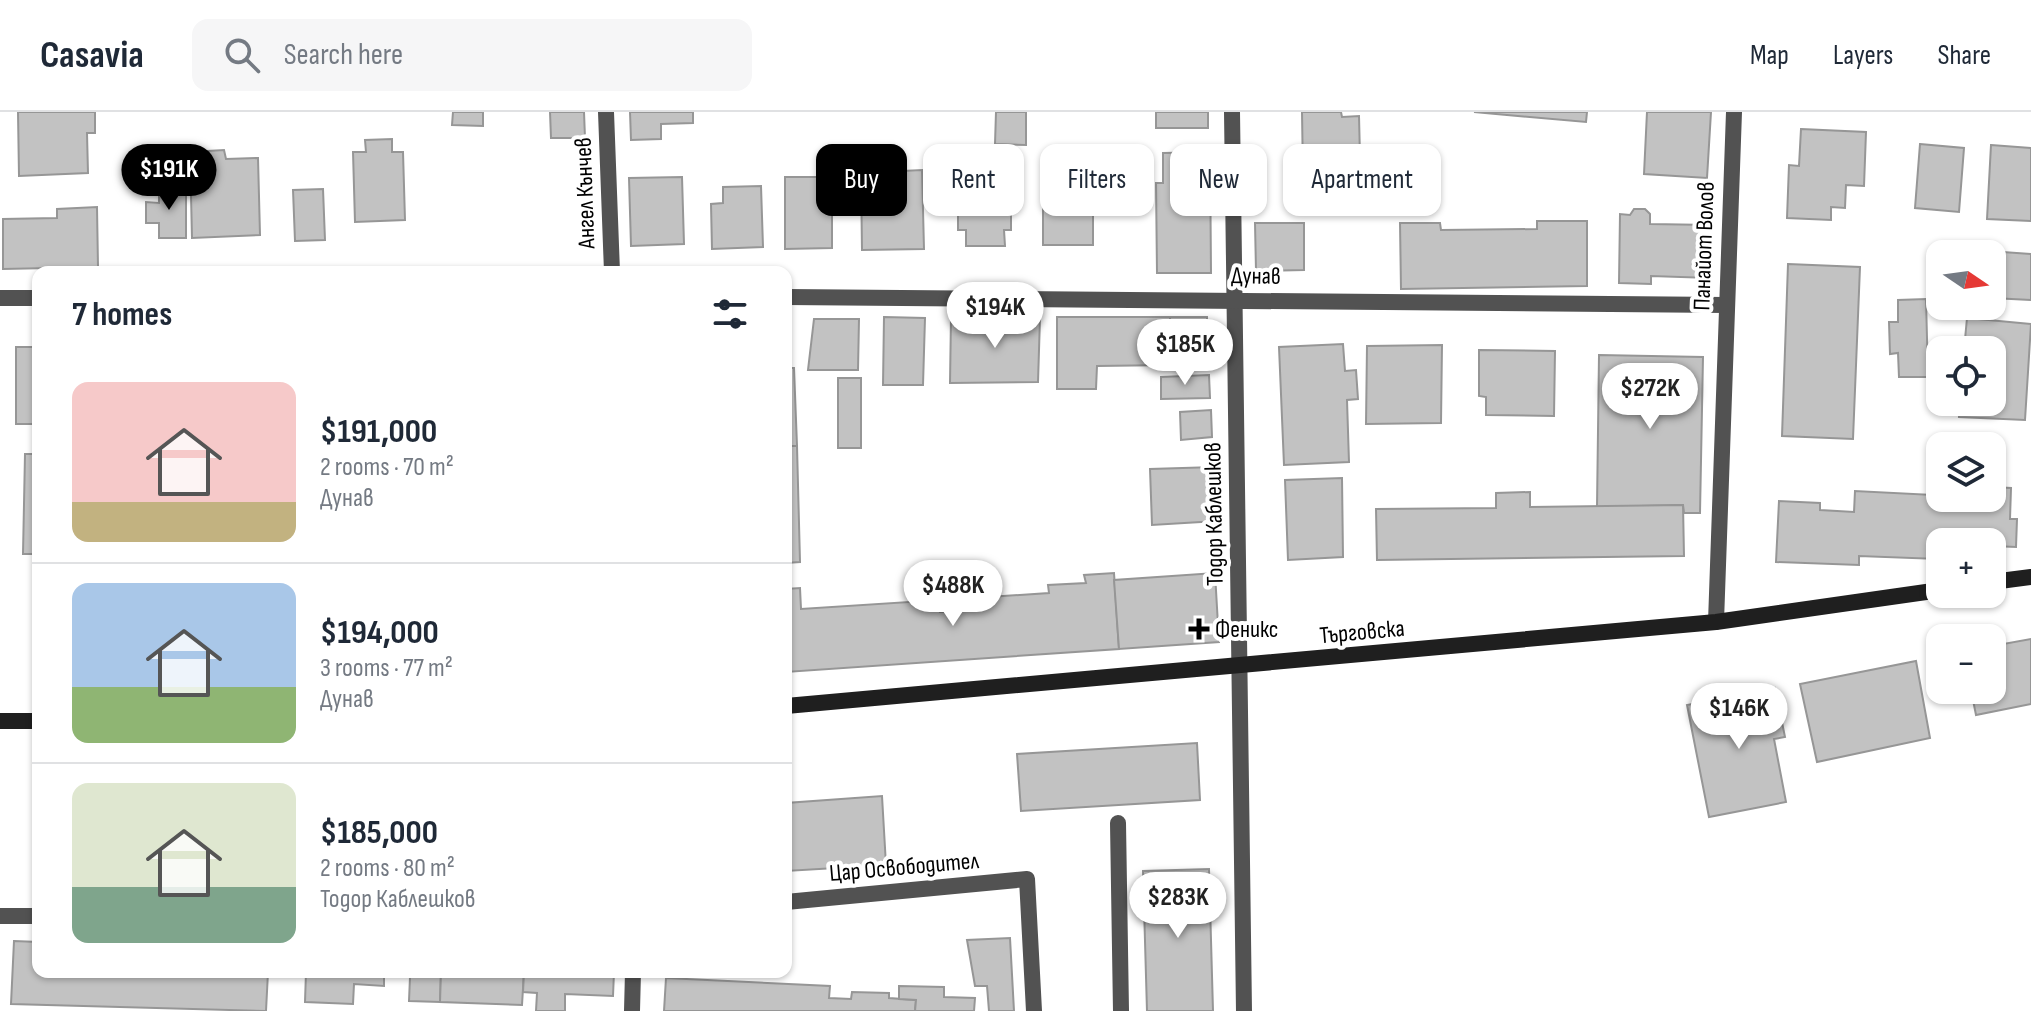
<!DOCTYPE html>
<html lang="en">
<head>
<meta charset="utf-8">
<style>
	body { margin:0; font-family:"Sofia Sans Condensed",sans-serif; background:#f6f6f7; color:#1f2937; height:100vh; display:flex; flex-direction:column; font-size:30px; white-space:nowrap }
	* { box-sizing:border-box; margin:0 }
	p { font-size:26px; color:#747a83 }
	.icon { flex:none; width:44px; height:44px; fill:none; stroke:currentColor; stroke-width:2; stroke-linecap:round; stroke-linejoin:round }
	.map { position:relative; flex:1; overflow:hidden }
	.side { position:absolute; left:32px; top:154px; width:760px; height:712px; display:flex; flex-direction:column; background:#fff; border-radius:16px; box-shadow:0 2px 6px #0004 }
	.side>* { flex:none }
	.guide { position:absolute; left:816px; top:32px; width:760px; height:72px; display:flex; gap:16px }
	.needle { width:52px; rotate:103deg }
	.fabs { position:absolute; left:1926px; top:128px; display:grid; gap:16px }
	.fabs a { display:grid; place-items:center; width:80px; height:80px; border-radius:16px; background:#fff; box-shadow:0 2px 6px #0004; font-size:40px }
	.price { position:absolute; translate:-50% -68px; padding:0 18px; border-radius:28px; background:#fff; color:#222; font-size:26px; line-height:52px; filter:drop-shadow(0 2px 4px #0008) }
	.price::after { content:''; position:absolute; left:50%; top:48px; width:24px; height:18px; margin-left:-12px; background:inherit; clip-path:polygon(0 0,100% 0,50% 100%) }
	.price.current { background:#000; color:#fff }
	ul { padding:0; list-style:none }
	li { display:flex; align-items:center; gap:24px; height:200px; padding:0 40px }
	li+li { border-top:2px solid #e0e1e3 }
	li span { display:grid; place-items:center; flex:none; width:224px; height:160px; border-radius:16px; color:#555 }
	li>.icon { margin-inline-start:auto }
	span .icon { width:96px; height:96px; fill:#fffc; stroke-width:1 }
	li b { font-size:34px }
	h2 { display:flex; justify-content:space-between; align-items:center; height:96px; padding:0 40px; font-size:34px }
	.pill { padding:0 28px; border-radius:16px; background:#fff; box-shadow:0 2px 6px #0004; font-size:28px; line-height:72px }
	.pill.current { background:#000; color:#fff }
	header { display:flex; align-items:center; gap:48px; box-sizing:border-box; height:112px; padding:0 40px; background:#fff; border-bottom:2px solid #e0e1e3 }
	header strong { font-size:38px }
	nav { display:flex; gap:44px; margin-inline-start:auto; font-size:28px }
	.search { width:560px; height:72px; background:#f6f6f7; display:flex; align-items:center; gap:20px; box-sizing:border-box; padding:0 28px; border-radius:16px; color:#747a83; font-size:30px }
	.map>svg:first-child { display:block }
	.building { fill:#c2c2c2; stroke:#969696; stroke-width:2 }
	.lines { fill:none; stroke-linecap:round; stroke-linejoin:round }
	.street { stroke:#525252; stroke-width:16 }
	.secondary { stroke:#1f1f1f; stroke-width:16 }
	.poi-dot { fill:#000; stroke:#fff; stroke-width:3 }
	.labels { text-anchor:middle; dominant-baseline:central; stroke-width:8; stroke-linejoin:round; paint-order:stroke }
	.street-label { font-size:24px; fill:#000; stroke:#fff }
	.poi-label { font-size:24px; fill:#000; stroke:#fff; text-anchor:start }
</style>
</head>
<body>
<header>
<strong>Casavia</strong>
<div class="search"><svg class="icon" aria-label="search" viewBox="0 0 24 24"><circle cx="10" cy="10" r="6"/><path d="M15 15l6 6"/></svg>Search here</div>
<nav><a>Map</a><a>Layers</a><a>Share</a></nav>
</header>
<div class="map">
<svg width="2031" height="899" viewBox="0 0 2031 899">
	<rect width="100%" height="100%" fill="#fff"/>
	<g class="building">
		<polygon points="18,0 95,0 95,21 87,21 88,61 19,64"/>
		<polygon points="453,0 483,0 483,14 452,13"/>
		<polygon points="550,0 584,0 585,26 551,26"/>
		<polygon points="630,0 693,0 693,11 661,12 661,27 631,28"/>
		<polygon points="996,0 1026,0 1026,33 995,32"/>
		<rect x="1156" y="0" width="52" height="16"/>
		<polygon points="1302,0 1341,0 1342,5 1359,4 1360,45 1353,45 1354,89 1327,89 1327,64 1303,64"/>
		<polygon points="1474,0 1587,0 1586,10"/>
		<polygon points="1647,0 1711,0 1707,66 1644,62"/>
		<polygon points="1801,17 1866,20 1864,74 1846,73 1845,96 1831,95 1831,108 1787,106 1789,53 1799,54"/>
		<polygon points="392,27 392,40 403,40 405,108 355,110 353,40 366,40 365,28"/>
		<polygon points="1920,32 1964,36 1959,100 1915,96"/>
		<polygon points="1991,33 2031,36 2031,109 1987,107"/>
		<polygon points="224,38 226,47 258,46 260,123 192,126 190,40"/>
		<polygon points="1210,40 1211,161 1157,161 1156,71 1163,71 1163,41"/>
		<polygon points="958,57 1011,57 1011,118 1004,118 1005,134 966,134 966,118 958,118"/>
		<polygon points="922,58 924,137 862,138 861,61"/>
		<polygon points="682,65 684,132 631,134 629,66"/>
		<polygon points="785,65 832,65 832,136 785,137"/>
		<polygon points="1043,67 1078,67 1078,87 1093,87 1093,133 1043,133"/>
		<polygon points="159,73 186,73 186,126 159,126 159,111 146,111 146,90 159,91"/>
		<polygon points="761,74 763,135 712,137 711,92 723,91 723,75"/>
		<polygon points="323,77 325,128 295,129 293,78"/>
		<polygon points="97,95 98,155 3,157 3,107 57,106 57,97"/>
		<polygon points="1634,97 1645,97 1650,102 1650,112 1711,113 1710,166 1651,164 1651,172 1619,171 1620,102 1630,103"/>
		<polygon points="1537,109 1587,109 1587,174 1401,177 1400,111 1440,111 1441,118 1537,117"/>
		<polygon points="1255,111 1304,111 1304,158 1256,159"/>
		<polygon points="1974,138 2031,142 2031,188 1992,186 1992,142 1974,142"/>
		<polygon points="1788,152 1860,155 1853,327 1782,324"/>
		<polygon points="1926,187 1928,265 1899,265 1898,241 1890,242 1889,210 1898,210 1898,188"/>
		<polygon points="884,205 925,206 923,273 883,273"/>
		<polygon points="951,205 1040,206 1038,270 950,271"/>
		<polygon points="1057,205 1170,205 1171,253 1097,254 1096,277 1057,277"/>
		<polygon points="1170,205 1207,205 1207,234 1201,234 1201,240 1171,241"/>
		<polygon points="1967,206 2031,212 2025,308 1959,305 1960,290 1992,290 1992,238 1964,238"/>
		<polygon points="814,207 859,207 858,258 808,258"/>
		<polygon points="1343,232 1345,259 1356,258 1358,287 1347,288 1349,350 1284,353 1279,235"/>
		<polygon points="1442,233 1441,311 1366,312 1367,234"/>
		<rect x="16" y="235" width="22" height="77"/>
		<polygon points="1479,238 1555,239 1554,304 1486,303 1486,285 1479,284"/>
		<polygon points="1599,243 1703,245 1700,401 1684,401 1683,393 1597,395"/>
		<polygon points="786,256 794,256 797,334 786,334"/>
		<polygon points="1209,263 1210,286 1161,287 1161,265"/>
		<rect x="838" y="266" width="23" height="70"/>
		<polygon points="1211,298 1212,325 1181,328 1180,300"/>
		<polygon points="786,334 797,334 800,450 786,451"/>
		<polygon points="25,342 38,342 38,442 23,442"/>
		<polygon points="1215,355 1217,409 1152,413 1150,357"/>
		<polygon points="1342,366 1343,445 1288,448 1285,368"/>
		<polygon points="1992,375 2011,376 2010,407 2017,407 2016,435 1992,434 1992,430 1940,430 1938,447 1859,444 1859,453 1776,450 1779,389 1820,391 1820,398 1854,400 1855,379 1992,386"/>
		<polygon points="1530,380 1530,395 1683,393 1684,444 1377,448 1376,397 1496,396 1496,381"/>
		<polygon points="1114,461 1119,537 786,560 786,477 800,476 801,497 940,488 940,500 960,499 959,487 1049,481 1048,473 1086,471 1084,463"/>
		<polygon points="1215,461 1219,530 1119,537 1114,468"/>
		<polygon points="36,503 38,503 38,572 34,572"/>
		<polygon points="2031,527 2031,592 1976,603 1971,578 1992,578 1992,534"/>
		<polygon points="1916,549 1930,626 1817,650 1800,572"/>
		<polygon points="1775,576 1785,625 1774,627 1786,690 1709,705 1687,593"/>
		<polygon points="1197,631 1200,688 1021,699 1017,642"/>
		<rect x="33" y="674" width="5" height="57"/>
		<polygon points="882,684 886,753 786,759 786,691"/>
		<polygon points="1209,757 1213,899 1147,899 1143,759"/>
		<polygon points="1010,826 1014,899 989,899 987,874 975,874 967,828"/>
		<polygon points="14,829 38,830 38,860 268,860 266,899 11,892"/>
		<polygon points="306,860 441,860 440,890 409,889 410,865 384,864 384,874 354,872 353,892 305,890"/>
		<polygon points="441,860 524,860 522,893 440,890"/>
		<polygon points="524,860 614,860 613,884 565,882 565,899 536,899 537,881 523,880"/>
		<polygon points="666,866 830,874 829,886 851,887 852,880 889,881 889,886 916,888 915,899 664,899"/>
		<polygon points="899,874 944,875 944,885 975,886 974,899 915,899 916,888 899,887"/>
	</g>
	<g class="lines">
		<g class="street">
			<polyline points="606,0 612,160"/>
			<polyline points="1232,0 1244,899"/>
			<polyline points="786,185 1726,193"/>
			<polyline points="0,186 38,186"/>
			<polyline points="1716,510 1734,0"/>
			<polyline points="1118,711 1121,899"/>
			<polyline points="786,790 1027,767 1034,899"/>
			<polyline points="0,804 38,804"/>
			<polyline points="632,899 633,860"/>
		</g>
		<g class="secondary">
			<polyline points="1992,470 2031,465"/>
			<polyline points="786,594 1716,510 1940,478"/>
			<polyline points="0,609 38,609"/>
		</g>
	</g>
	<path class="poi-dot" d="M1195 505h8v8h8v8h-8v8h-8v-8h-8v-8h8z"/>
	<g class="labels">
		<g class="street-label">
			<text transform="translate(585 81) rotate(-92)">Ангел Кънчев</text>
			<text transform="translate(1704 134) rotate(-88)">Панайот Волов</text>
			<text transform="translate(1256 164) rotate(1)">Дунав</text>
			<text transform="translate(1214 402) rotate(-91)">Тодор Каблешков</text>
			<text transform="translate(1362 520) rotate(-5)">Търговска</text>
			<text transform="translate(904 755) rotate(-5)">Цар Освободител</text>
		</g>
		<g class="poi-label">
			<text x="1215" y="517">Феникс</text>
		</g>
	</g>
</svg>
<div class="fabs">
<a><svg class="needle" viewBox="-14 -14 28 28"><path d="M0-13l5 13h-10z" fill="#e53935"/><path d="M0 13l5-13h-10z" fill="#747a83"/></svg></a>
<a><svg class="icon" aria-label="locate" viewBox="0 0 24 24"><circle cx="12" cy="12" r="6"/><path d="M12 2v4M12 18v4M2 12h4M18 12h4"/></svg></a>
<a><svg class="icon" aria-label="layers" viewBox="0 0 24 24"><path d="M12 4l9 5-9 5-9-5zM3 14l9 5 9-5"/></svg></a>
<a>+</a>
<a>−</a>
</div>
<b class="price current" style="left:169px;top:100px">$191K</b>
<b class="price" style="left:995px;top:238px">$194K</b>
<b class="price" style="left:1185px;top:275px">$185K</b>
<b class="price" style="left:1650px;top:319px">$272K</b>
<b class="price" style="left:953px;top:516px">$488K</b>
<b class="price" style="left:1739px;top:639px">$146K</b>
<b class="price" style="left:1178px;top:828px">$283K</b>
<div class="guide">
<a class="pill current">Buy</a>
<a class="pill">Rent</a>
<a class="pill">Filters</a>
<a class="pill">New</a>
<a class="pill">Apartment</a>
</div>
<section class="side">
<h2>7 homes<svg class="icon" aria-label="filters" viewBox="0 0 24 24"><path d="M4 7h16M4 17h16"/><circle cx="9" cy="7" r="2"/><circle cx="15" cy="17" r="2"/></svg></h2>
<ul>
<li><span style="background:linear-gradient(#f6c9c9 75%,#c2b280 0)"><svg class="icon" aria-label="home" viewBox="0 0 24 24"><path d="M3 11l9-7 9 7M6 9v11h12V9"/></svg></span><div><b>$191,000</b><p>2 rooms · 70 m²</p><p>Дунав</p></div></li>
<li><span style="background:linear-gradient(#a9c7e8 65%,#8fb573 0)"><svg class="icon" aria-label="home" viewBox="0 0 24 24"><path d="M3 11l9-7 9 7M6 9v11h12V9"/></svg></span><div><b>$194,000</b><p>3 rooms · 77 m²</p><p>Дунав</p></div></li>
<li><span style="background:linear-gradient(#dfe7d0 65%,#7fa58c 0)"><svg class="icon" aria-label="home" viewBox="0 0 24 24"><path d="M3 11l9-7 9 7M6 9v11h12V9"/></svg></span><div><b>$185,000</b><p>2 rooms · 80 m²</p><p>Тодор Каблешков</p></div></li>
</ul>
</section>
</div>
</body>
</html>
